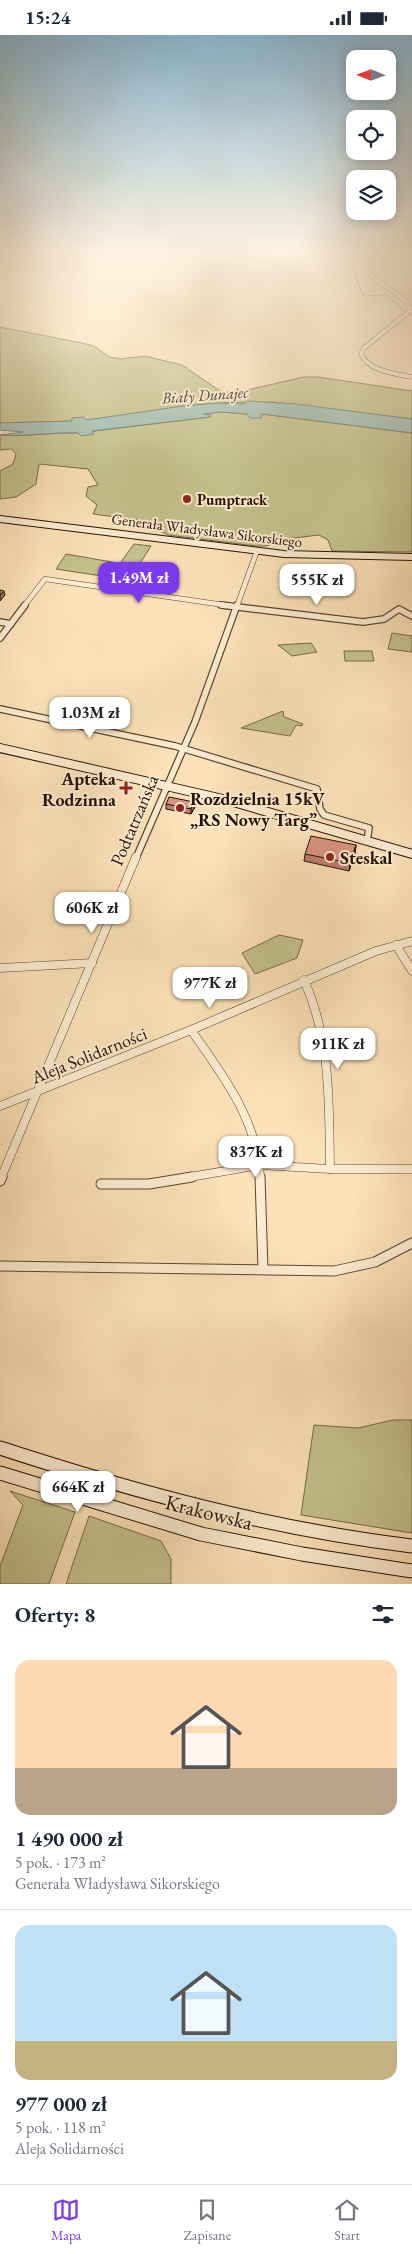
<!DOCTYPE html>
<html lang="pl">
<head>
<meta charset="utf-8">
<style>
	body { margin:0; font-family:"EB Garamond",serif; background:#f6f6f7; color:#1f2937; height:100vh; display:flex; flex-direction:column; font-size:19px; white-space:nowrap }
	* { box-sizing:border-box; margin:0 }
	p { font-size:16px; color:#747a83 }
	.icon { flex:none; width:28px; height:28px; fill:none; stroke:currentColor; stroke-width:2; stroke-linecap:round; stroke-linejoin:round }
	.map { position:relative; height:1549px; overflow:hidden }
	.side { display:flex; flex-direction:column; background:#fff; flex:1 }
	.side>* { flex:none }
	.needle { width:32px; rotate:271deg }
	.tools { position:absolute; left:346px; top:15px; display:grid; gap:10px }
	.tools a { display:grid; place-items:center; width:50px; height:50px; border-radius:10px; background:#fff; box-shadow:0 2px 12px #0003; font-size:25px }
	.price { position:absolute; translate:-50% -42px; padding:0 11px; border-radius:10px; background:#fff; color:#222; font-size:16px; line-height:32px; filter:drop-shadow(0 1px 2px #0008) }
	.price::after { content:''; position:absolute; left:50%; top:30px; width:15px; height:11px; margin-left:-8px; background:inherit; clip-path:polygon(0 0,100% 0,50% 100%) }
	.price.active { background:#7c3aed; color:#fff }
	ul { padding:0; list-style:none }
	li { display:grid; align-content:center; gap:10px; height:265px; padding:0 15px }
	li+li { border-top:1px solid #e0e1e3 }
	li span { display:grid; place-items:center; height:155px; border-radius:15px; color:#555 }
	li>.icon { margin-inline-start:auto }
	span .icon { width:90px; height:90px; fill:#fffc; stroke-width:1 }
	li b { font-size:21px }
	h2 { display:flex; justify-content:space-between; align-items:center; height:60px; padding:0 15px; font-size:21px }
	.status { display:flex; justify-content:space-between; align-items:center; height:35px; padding:0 25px; background:#fff; direction:ltr }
	.status svg { height:14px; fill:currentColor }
	.tab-bar { display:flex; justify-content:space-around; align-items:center; height:70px; border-top:1px solid #e0e1e3; background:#fff; font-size:14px; color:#747a83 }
	.tab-bar a { display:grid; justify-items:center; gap:2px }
	.tab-bar .active { color:#7c3aed }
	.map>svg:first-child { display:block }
	.green { fill:#c4c28c; stroke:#766947 }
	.water { fill:#9fbdb3; stroke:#6f786c }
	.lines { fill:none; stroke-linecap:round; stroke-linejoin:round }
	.stream { stroke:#6f786c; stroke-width:1 }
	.street-far4-casing { stroke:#5c4430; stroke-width:5 }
	.street-far3-casing { stroke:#5c4430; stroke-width:5.5 }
	.street-far2-casing { stroke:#5c4430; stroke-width:8 }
	.street-far1-casing { stroke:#5c4430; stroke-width:9 }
	.street-casing { stroke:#5c4430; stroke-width:11 }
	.secondary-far2-casing { stroke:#271002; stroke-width:8 }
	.secondary-far1-casing { stroke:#271002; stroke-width:10 }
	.secondary-casing { stroke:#271002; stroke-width:15 }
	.street-far4 { stroke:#fdecd2; stroke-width:4 }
	.street-far3 { stroke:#fdecd2; stroke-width:4.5 }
	.street-far2 { stroke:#fdecd2; stroke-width:5.5 }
	.street-far1 { stroke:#fdecd2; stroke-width:8 }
	.street { stroke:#fdecd2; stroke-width:9 }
	.secondary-far2 { stroke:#fdecd2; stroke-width:6 }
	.secondary-far1 { stroke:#fdecd2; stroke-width:8 }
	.secondary { stroke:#fdecd2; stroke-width:13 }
	.wall { fill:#bb7e71; stroke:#271002 }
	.shaded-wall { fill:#98675c; stroke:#271002 }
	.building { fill:#d99383; stroke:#271002 }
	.poi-dot { fill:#8f2418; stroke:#fdecd2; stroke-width:2 }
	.labels { text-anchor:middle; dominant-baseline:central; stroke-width:4; stroke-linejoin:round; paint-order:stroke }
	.far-poi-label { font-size:15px; font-weight:bold; fill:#271002; stroke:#fdecd2; text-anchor:start }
	.far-street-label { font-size:15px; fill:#271002; stroke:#fdecd2 }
	.far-water-label { font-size:16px; font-style:italic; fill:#514d40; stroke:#fdecd2 }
	.poi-label { font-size:18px; font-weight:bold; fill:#271002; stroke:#fdecd2; text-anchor:start }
	.street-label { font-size:18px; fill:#271002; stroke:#fdecd2 }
	.near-street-label { font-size:21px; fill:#271002; stroke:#fdecd2 }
</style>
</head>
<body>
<div class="status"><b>15:24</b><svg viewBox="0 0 49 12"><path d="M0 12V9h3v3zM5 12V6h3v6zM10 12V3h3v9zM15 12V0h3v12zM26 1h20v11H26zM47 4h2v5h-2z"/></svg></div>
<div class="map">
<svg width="412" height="1549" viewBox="0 0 412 1549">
	<rect width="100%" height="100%" fill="#fce2b9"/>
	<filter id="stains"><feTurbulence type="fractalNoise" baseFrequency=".004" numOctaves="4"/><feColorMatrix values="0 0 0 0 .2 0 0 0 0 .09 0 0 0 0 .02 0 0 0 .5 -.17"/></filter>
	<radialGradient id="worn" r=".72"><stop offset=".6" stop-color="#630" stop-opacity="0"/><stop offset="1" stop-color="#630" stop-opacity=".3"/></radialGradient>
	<g class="green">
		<polygon points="0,292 82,308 94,311 109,322 120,324 145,321 182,330 220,356 234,358 304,342 318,342 412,356 412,384 273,367 219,368 183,371 86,386 72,384 72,386 0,388"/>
		<path d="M221,377L247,379L250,382L262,379L412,398V517L332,516L328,505L319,500L286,504L267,511H255L168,500L139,485L93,479L97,470L86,461L88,452L98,450L88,434L39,429L36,449L16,462L0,464V436L13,429L16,419L11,414L0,415V400C27,402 52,397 78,398L210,382L204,379Z"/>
		<polygon points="134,509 151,511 139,530 121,527"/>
		<polygon points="66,519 118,528 108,542 56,534"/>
		<polygon points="121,528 139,531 129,546 111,543"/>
		<polygon points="392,598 412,601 412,617 388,614"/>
		<polygon points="311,608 317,617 292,621 278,610"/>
		<polygon points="344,616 372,616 374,626 345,626"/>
		<polygon points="283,676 284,682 303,689 302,691 296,690 290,701 241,693"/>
		<polygon points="279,900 303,905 297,923 255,939 242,918"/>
		<polygon points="242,933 248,943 223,952 217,942"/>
		<polygon points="393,1385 412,1385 412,1498 301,1480 314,1390 358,1393"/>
		<polygon points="10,1456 75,1477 49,1549 0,1549 0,1531 23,1470"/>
		<polygon points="89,1481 161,1506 171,1524 171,1549 66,1549"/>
	</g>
	<path class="water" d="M248,366L296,369L412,384V398L262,379L261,383H250L247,379L221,377L204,379L211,380L210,382L92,396L94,399L81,401L78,398C52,397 26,402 0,400L23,397L0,395V388L72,386V383L84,382L86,385L183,371L219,368L243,369Z"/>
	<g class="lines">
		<polyline class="stream" points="354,217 353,234 363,261 388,260 406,278"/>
		<defs>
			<path id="street-far4" d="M363,217L362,229L365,236L407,267L411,275L364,313L361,319C368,336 396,339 412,342"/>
			<g id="street-far3">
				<polyline points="24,571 45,544 231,571"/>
				<polyline points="237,571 257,516"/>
			</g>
			<g id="street-far2">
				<polyline points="221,570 363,587 384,584 399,574 412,581"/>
				<polyline points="0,587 11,589"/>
				<polyline points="0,603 25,570"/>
				<polyline points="0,674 175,711 317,754 320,774 324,780 369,793 367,806"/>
				<polyline points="136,823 195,687 237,570"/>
			</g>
			<g id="street-far1">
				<polyline points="396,910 412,936"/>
				<polyline points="0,933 92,928"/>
				<path d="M304,945C331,1005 329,1069 330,1134"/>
				<path d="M191,995C222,1039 259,1087 260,1143"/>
				<polyline points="0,1071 191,995 376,916 412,906"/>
				<polyline points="1,1143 136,822"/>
				<polyline points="184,1143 260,1130 330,1134 412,1134"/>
			</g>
			<g id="street">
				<polyline points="260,1142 263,1234"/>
				<polyline points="0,1146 2,1142"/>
				<polyline points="101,1149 149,1149 192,1142"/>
				<polyline points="0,1231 334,1236 375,1227 412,1208"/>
			</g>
			<polyline id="secondary-far2" points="0,484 284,519 412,522"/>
			<polyline id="secondary-far1" points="0,713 223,764 412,819"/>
			<g id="secondary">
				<path d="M0,1413C135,1457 271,1494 412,1511"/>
				<polyline points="0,1438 201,1499 302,1519 412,1536"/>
			</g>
		</defs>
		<use href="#street-far4" class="street-far4-casing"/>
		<use href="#street-far3" class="street-far3-casing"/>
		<use href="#street-far2" class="street-far2-casing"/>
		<use href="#street-far1" class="street-far1-casing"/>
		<use href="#street" class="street-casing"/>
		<use href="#secondary-far2" class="secondary-far2-casing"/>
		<use href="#secondary-far1" class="secondary-far1-casing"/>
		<use href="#secondary" class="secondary-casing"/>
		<use href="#street-far4" class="street-far4"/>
		<use href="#street-far3" class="street-far3"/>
		<use href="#street-far2" class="street-far2"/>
		<use href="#street-far1" class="street-far1"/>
		<use href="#street" class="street"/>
		<use href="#secondary-far2" class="secondary-far2"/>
		<use href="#secondary-far1" class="secondary-far1"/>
		<use href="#secondary" class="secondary"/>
	</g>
	<g class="wall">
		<polygon points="166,769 195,772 191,779 166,774"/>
		<polygon points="356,810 355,818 349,836 304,826 305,819"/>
	</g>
	<g class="shaded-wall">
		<polygon points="4,556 5,560 0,566 0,560"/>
		<polygon points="194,767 195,772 191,779 191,774"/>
		<polygon points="356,810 355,818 349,836 350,828"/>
	</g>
	<g class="building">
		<polygon points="0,555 4,556 0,560"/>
		<polygon points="169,762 194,767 191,774 166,769"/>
		<polygon points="311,801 356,810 350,828 305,819"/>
	</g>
	<linearGradient id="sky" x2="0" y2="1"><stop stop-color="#8bb8d3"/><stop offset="0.5" stop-color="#fef2e0"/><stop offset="1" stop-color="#fef2e0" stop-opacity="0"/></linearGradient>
	<rect width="412" height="434" fill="url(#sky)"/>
	<g class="poi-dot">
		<circle cx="187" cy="464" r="5"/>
		<path d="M123.5 745.5h5v5h5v5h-5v5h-5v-5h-5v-5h5z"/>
		<circle cx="180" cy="773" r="5"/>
		<circle cx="330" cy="822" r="5"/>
	</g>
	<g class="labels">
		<g class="far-poi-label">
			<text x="197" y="464">Pumptrack</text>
		</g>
		<g class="far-street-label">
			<text transform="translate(207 495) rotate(7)">Generała Władysława Sikorskiego</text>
		</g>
		<g class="far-water-label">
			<text transform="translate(205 360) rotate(-4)">Biały Dunajec</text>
		</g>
		<g class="poi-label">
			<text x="116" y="743" text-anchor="end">Apteka<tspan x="116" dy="21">Rodzinna</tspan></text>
			<text x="190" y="763">Rozdzielnia 15kV<tspan x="190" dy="21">„RS Nowy Targ”</tspan></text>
			<text x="340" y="822">Steskal</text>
		</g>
		<g class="street-label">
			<text transform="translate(134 785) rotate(-67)">Podtatrzańska</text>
			<text transform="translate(89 1020) rotate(-22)">Aleja Solidarności</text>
		</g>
		<g class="near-street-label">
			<text transform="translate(209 1477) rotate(14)">Krakowska</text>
		</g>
	</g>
	<rect width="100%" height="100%" filter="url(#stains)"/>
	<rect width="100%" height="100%" fill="url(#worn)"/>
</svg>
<div class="tools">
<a><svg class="needle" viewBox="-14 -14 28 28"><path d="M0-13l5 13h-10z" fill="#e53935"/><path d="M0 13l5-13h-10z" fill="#747a83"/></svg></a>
<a><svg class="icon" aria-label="locate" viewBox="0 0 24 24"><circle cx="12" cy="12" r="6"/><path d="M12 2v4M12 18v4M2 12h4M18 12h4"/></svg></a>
<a><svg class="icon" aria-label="layers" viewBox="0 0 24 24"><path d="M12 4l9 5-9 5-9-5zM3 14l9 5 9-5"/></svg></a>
</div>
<b class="price active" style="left:139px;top:569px">1.49M zł</b>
<b class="price" style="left:317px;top:571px">555K zł</b>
<b class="price" style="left:90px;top:704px">1.03M zł</b>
<b class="price" style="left:92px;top:899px">606K zł</b>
<b class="price" style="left:210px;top:974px">977K zł</b>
<b class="price" style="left:338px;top:1035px">911K zł</b>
<b class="price" style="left:256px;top:1143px">837K zł</b>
<b class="price" style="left:78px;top:1478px">664K zł</b>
</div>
<section class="side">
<h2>Oferty: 8<svg class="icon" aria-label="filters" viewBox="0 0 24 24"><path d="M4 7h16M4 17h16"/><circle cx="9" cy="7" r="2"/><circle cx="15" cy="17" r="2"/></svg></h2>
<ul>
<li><span style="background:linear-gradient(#ffd9b3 70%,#b9a48a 0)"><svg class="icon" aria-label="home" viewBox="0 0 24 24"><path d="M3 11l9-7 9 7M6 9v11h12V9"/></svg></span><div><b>1 490 000 zł</b><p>5 pok. · 173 m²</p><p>Generała Władysława Sikorskiego</p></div></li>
<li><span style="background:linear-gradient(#bfe0f5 75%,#c2b280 0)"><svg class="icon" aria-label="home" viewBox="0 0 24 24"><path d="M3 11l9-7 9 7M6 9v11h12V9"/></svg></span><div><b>977 000 zł</b><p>5 pok. · 118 m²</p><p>Aleja Solidarności</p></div></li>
</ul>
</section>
<nav class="tab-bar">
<a class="active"><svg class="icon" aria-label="map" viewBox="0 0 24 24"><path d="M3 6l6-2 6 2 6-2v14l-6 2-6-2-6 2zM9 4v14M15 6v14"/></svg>Mapa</a>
<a><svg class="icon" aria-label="saved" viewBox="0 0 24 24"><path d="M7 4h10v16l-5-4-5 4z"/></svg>Zapisane</a>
<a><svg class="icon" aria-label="home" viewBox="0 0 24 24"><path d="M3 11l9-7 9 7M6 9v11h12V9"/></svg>Start</a>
</nav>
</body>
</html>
